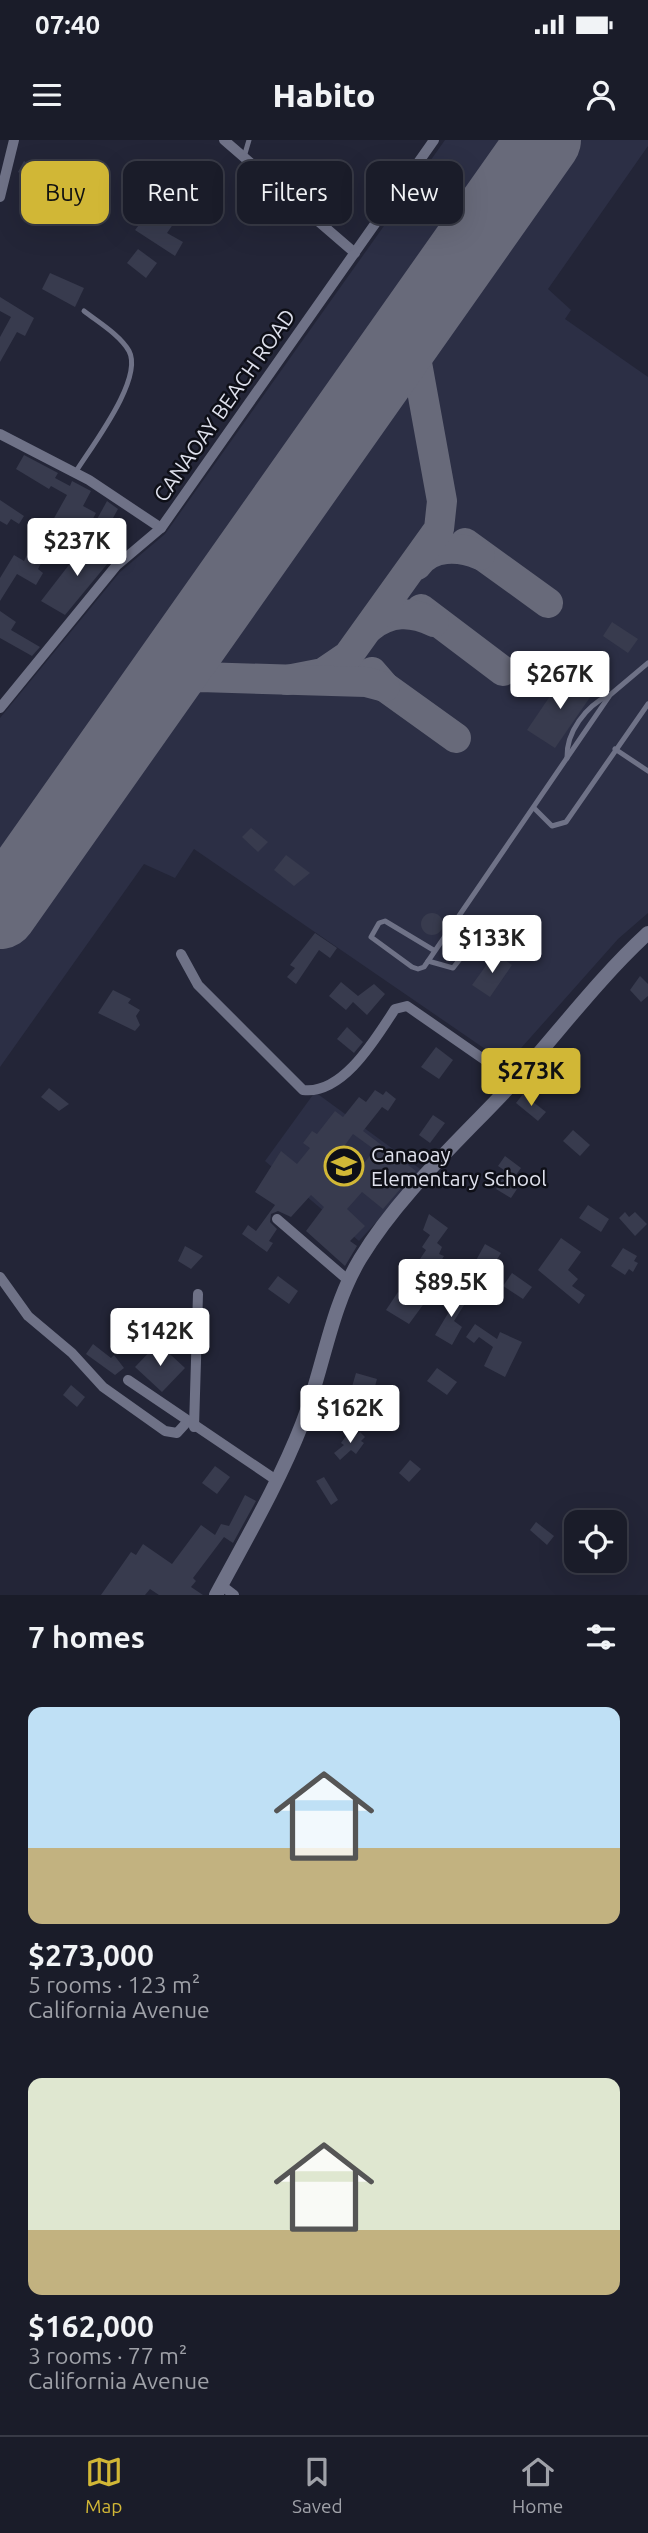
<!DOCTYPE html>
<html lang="en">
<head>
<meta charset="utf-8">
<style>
	body { margin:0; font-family:Ubuntu,sans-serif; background:#232531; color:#f1f3f6; height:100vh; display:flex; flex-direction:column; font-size:26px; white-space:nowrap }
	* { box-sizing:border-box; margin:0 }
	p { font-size:23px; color:#9fa1a8 }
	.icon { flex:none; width:38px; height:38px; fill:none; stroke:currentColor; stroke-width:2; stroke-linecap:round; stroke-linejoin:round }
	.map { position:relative; height:1455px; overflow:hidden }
	.panel { display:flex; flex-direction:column; background:#1a1c29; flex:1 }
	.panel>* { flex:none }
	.guide { position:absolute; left:21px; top:21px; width:607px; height:63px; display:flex; gap:14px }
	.controls { position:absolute; left:564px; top:1370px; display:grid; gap:14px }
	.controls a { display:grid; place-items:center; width:63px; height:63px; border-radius:14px; background:#1a1c29; box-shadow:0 7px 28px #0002,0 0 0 2px #383a46; font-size:35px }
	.price { position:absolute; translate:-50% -60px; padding:0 16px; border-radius:7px; background:#fff; color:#222; font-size:23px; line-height:46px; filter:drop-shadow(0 2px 4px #0008) }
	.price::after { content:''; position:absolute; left:50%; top:42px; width:21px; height:16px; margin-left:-10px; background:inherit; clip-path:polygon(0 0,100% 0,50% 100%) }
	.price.current { background:#d1b736; color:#111 }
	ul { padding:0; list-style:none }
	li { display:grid; align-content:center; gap:14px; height:371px; padding:0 28px }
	li span { display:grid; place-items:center; height:217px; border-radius:14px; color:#555 }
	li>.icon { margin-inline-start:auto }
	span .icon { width:126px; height:126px; fill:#fffc; stroke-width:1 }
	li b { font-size:30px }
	h2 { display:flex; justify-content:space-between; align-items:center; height:84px; padding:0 28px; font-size:30px }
	.pill { padding:0 24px; border-radius:14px; background:#1a1c29; box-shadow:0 7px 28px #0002,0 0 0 2px #383a46; font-size:24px; line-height:63px }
	.pill.current { background:#d1b736; color:#111 }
	.status { display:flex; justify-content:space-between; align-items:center; height:49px; padding:0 35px; background:#1a1c29; direction:ltr }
	.status svg { height:19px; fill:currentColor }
	header { display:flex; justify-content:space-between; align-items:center; height:91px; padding:0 28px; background:#1a1c29; font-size:32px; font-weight:800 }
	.tabs { display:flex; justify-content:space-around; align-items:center; height:98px; border-top:2px solid #383a46; background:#1a1c29; font-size:19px; color:#9fa1a8 }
	.tabs a { display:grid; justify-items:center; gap:4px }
	.tabs .current { color:#d1b736 }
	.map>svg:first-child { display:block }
	.built { fill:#2c2f45 }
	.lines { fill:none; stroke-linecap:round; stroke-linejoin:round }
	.taxiway { stroke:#686a7a; stroke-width:30 }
	.runway { stroke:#686a7a; stroke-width:74 }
	.building { fill:#383b4e; fill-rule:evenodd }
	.service { stroke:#6f7287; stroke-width:5 }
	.minor { stroke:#6f7287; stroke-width:10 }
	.tertiary { stroke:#6f7287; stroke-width:14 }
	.labels { text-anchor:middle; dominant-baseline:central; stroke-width:5; stroke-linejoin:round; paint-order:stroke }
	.street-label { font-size:21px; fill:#dfe1ed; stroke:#0e0f17 }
	.poi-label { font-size:21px; fill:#dfe1ed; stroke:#0e0f17; text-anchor:start }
</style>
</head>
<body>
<div class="status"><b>07:40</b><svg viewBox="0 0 49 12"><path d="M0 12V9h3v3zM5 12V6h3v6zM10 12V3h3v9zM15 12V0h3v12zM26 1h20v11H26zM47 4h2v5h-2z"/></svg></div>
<header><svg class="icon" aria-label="menu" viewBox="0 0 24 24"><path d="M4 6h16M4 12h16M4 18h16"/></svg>Habito<svg class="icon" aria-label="person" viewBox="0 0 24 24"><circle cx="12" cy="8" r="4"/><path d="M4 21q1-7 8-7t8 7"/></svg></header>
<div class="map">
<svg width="648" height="1455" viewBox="0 0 648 1455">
	<rect width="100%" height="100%" fill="#232537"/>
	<g class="built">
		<polygon points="445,0 648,0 648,6 548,149 571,170 565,179 648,237 648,773 618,799 507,924 194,709 175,738 144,724 0,927 0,578 120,432 165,394"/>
		<polygon points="315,952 423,1031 359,1101 265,1021"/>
	</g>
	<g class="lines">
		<g class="taxiway">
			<polyline points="381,231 400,211 409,212 416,223"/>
			<polyline points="465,403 548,463"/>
			<path d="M417,425C431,405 459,406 480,415"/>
			<polyline points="421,469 503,531"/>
			<path d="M370,487C390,471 411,471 434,482"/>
			<polyline points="190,502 182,519 183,526 191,535 200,537"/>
			<polyline points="372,532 385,547 456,598"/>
			<polyline points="287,540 323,533 348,516 439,389 442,361 415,212 416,190 434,156"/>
			<polyline points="150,559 170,543 200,537 366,542 385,547"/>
		</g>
		<polyline class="runway" points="0,772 544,0"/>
	</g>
	<g class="building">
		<polygon points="24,21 50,38 33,75 22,70 35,41 18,32"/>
		<polygon points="154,66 176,80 167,93 183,102 175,116 135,90"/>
		<polygon points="138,109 157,123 146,138 127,123"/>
		<polygon points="50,133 84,148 75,167 42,149"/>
		<polygon points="0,157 34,178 25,196 17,192 0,222 0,197 11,177 0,171"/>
		<polygon points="24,315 58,333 55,338 70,346 72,341 91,351 83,366 96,373 83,397 53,380 67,355 51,346 49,349 16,329"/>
		<polygon points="0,360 24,376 19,384 11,379 7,385 0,381"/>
		<polygon points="107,361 118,369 108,387 96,381"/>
		<polygon points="36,397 56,409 53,417 46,414 38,429 43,433 36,445 17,434 0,461 0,438 14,415 24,421"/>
		<polygon points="89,399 113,417 65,475 41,461"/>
		<polygon points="0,471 16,482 11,490 40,507 32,516 0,498"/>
		<polygon points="612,482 638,499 628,513 603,496"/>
		<polygon points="565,534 593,553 555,608 527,590"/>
		<polygon points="251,688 268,702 258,712 242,697"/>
		<polygon points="286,715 310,733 294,746 274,730"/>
		<circle cx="432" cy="784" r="11"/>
		<polygon points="315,793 337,808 330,818 319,810 296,844 287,837 295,828 290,825"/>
		<polygon points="495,813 512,825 490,857 472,845"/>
		<polygon points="640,836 648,844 648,856 641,862 630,850"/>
		<polygon points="341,842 358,856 374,844 385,854 367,875 353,862 346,870 329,856"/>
		<polygon points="113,850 131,859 128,863 140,870 136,876 140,885 135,891 98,873"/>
		<polygon points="347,887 363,902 354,913 337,899"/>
		<polygon points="436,907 453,920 439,939 421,927"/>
		<polygon points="49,948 69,964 59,971 41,957"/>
		<path d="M375,950L383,955L386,951L396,959L388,971L382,967L363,991L416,1031L383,1069L362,1052L347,1069L365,1086L350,1101L357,1106L345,1126L306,1091L324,1067L311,1055L291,1077L278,1071L271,1074L270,1082L277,1089L269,1101L273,1103L267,1112L242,1094L248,1085L256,1091L275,1065L255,1052L281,1011L297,1024L310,1008L303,1003L312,991L317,994L335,971L343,977L359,957L366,962ZM353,994L375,1010L357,1031L337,1016Z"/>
		<polygon points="523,954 546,972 538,981 516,963"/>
		<polygon points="433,975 445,983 430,1003 419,995"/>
		<polygon points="573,990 590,1005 580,1016 563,1001"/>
		<polygon points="505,1016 521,1028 509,1044 517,1049 511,1058 496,1049 507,1032 498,1026"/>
		<polygon points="588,1065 609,1079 601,1092 579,1078"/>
		<polygon points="625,1072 629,1077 635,1072 647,1084 635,1096 619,1078"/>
		<polygon points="429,1074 448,1088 437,1103 442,1107 439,1114 444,1116 438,1126 420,1119 426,1110 422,1107 430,1095 423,1090"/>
		<polygon points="561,1098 581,1112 568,1130 578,1139 572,1146 585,1155 579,1164 538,1130"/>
		<polygon points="485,1104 501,1113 489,1132 474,1124"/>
		<polygon points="185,1106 203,1116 191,1129 178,1121"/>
		<polygon points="623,1108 637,1116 634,1121 638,1123 633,1132 629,1129 625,1135 611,1126"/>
		<polygon points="512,1133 532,1147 523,1159 503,1146"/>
		<polygon points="278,1136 298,1151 289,1164 268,1149"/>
		<polygon points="421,1148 431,1154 409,1184 386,1170 398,1152 413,1162"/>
		<polygon points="450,1151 466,1162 454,1181 462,1187 452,1205 435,1195 450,1170 441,1164"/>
		<polygon points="475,1184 497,1199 500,1192 522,1202 505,1237 484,1226 493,1207 479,1197 474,1203 466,1197"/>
		<polygon points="158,1203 185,1228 162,1252 135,1227"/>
		<polygon points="93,1204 111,1218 114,1215 124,1228 115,1235 86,1214"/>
		<polygon points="437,1228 457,1242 447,1255 427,1241"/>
		<polygon points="356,1233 377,1239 369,1268 378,1276 369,1287 359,1279 335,1269 344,1247 351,1250"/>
		<polygon points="71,1245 85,1257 77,1267 63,1255"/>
		<polygon points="349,1292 355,1296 360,1292 365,1297 361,1301 364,1303 356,1314 351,1310 340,1320 334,1313 344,1305 341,1303"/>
		<polygon points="410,1320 421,1329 409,1342 399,1333"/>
		<polygon points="215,1326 230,1337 217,1354 202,1343"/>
		<polygon points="324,1337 338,1360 331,1365 316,1341"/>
		<polygon points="245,1355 256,1361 233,1403 224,1397 193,1438 196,1441 191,1447 203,1455 159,1455 150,1449 145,1455 101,1455 131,1412 136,1415 143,1404 172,1424 201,1385 215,1395 221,1384 229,1386"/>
		<polygon points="536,1382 554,1396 547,1405 530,1390"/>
	</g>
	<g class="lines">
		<g class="service">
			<polyline points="244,17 249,0"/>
			<path d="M75,333C91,307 144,239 129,211C120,195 98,182 84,171"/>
			<polyline points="615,609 648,631"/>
			<path d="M567,618C566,592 586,566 609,555"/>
			<polyline points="534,668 552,686 566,682 648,564"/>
			<polyline points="435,811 385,781 379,783 371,797 412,827 418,829 424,827 610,555 648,523"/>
			<polyline points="428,821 453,828 471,805"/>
		</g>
		<g class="minor">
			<polyline points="224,0 355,113"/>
			<polyline points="0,57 14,0"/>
			<polyline points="0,294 89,340 161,388"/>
			<polyline points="0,568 116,426 161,388 434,0"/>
			<path d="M181,814L198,845L303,950C343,955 376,898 395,869L407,866L515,941"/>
			<polyline points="277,1079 349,1141"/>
			<polyline points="0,1137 28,1176 72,1213 103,1247 165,1291 177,1293 187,1282"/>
			<polyline points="128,1240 276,1340"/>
			<polyline points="194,1287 198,1154"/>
			<polyline points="221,1445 234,1455"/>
		</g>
		<path class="tertiary" d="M216,1455C246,1399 279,1343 302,1284C323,1231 330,1169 360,1119C400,1053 461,999 513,943C558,893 598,839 648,793"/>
	</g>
	<defs>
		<symbol id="school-ring" viewBox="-11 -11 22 22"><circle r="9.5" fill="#0e0f17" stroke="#d1b736" stroke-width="1.5"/><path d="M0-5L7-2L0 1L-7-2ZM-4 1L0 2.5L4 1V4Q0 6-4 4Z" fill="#d1b736"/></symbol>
	</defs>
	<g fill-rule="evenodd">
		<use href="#school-ring" x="322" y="1004" width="44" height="44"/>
	</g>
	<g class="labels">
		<g class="street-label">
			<text transform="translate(224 265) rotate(-55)">CANAOAY BEACH ROAD</text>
		</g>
		<g class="poi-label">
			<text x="371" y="1014">Canaoay<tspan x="371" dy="24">Elementary School</tspan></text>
		</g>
	</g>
</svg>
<div class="controls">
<a><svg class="icon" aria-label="locate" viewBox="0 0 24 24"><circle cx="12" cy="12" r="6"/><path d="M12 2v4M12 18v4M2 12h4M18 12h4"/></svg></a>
</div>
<b class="price" style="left:77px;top:438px">$237K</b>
<b class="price" style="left:560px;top:571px">$267K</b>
<b class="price" style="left:492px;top:835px">$133K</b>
<b class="price current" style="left:531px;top:968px">$273K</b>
<b class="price" style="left:451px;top:1179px">$89.5K</b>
<b class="price" style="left:160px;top:1228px">$142K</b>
<b class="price" style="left:350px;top:1305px">$162K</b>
<div class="guide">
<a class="pill current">Buy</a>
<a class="pill">Rent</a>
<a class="pill">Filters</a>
<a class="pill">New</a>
</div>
</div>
<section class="panel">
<h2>7 homes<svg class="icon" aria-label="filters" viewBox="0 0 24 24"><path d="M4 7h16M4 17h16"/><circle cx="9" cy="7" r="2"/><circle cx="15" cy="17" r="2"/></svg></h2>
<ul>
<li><span style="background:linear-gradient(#bfe0f5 65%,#c2b280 0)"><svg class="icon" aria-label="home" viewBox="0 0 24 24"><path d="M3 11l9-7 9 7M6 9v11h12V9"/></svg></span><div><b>$273,000</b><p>5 rooms · 123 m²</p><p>California Avenue</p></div></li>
<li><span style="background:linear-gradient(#dfe7d0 70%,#c2b280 0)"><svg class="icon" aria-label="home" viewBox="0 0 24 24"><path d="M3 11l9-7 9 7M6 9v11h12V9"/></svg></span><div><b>$162,000</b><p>3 rooms · 77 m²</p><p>California Avenue</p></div></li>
</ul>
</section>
<nav class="tabs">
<a class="current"><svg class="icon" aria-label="map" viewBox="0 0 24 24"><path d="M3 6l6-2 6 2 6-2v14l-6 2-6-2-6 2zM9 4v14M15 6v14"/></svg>Map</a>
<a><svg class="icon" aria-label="saved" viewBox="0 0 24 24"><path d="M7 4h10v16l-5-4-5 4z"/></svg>Saved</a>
<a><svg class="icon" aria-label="home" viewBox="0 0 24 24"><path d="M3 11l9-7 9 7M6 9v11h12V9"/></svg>Home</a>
</nav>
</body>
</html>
